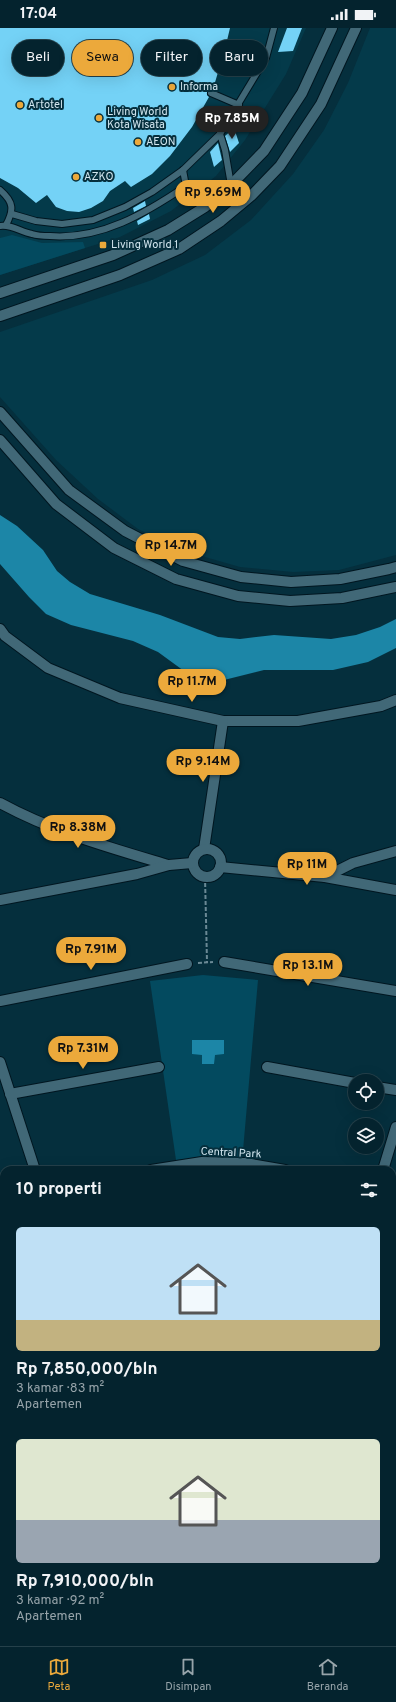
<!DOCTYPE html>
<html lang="id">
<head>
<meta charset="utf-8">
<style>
	body { margin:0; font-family:Overpass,sans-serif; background:#122f3a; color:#f1f3f6; height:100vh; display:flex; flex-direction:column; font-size:15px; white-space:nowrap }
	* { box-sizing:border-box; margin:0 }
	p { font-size:13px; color:#97a4aa }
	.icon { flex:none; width:22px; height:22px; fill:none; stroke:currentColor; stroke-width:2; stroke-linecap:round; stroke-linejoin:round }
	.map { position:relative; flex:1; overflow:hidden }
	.panel { position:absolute; left:0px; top:1138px; width:396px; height:480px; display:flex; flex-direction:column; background:#04232e; border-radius:12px 12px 0 0; box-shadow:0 4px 16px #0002,0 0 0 1px #25404a }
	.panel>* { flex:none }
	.guide { position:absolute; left:12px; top:12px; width:372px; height:36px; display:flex; gap:8px }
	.tools { position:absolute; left:348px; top:1046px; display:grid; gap:8px }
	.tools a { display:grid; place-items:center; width:36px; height:36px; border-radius:50%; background:#04232e; box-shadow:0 4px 16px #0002,0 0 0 1px #25404a; font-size:20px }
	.price { position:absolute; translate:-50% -34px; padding:0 9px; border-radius:14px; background:#eca93b; color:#111; font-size:13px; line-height:26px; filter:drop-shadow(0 1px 2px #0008) }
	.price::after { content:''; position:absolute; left:50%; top:24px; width:12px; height:9px; margin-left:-6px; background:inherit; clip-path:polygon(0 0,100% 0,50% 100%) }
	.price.selected { background:#222; color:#fff }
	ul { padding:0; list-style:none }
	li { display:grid; align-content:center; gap:8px; height:212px; padding:0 16px }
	li span { display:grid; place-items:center; height:124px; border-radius:6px; color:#555 }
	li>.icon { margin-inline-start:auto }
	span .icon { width:72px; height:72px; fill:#fffc; stroke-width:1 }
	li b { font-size:17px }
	h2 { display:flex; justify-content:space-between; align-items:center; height:48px; padding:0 16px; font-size:17px }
	.pill { padding:0 14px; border-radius:18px; background:#04232e; box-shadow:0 4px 16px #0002,0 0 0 1px #25404a; font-size:14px; line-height:36px }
	.pill.selected { background:#eca93b; color:#111 }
	.status { display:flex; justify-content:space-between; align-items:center; height:28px; padding:0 20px; background:#04232e; direction:ltr }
	.status svg { height:11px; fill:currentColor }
	.tabs { display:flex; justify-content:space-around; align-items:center; height:56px; border-top:1px solid #25404a; background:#04232e; font-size:11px; color:#97a4aa }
	.tabs a { display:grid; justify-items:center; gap:2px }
	.tabs .selected { color:#eca93b }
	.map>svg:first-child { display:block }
	.built { fill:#043a4a }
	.green { fill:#034a5f }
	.water { fill:#1c86a7 }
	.building { fill:#74d2f6 }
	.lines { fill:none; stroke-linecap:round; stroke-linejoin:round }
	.service-casing { stroke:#001620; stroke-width:8 }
	.minor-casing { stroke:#001620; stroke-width:12 }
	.path { stroke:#6a8995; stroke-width:2; stroke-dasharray:4 2; stroke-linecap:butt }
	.service { stroke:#416877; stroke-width:6 }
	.minor { stroke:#416877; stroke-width:10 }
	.poi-dot { fill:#eca93b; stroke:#052f3d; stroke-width:1.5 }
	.labels { text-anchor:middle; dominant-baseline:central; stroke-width:4; stroke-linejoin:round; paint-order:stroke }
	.poi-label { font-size:11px; fill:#d3e7f0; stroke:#052f3d; text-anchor:start }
	.street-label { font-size:11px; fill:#d3e7f0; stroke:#052f3d }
</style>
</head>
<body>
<div class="status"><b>17:04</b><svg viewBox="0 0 49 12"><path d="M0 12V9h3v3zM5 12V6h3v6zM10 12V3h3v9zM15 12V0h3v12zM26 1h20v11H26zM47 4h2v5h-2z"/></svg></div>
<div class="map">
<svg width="396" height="1618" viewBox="0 0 396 1618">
	<rect width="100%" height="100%" fill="#052f3d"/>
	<g class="built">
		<polygon points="0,0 306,0 286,46 245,112 216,148 171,183 120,209 0,247"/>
		<polygon points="370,0 396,0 396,527 339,542 293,544 240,539 184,523 138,501 98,471 56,432 0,369 0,304 152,252 205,227 251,192 293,146 324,102 348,55"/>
	</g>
	<g class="green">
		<polygon points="12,207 42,215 83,214 85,220 0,247 0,210"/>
		<polygon points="203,947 258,952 242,1134 192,1131 176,1132 150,953"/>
		<polygon points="396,1171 396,1426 392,1400 392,1182"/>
	</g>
	<g class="water">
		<polygon points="0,487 17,498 43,522 57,543 70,554 90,566 160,587 218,609 240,611 274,607 331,611 356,607 380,599 396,591 396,620 368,634 333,642 264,642 220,653 201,649 184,643 158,624 133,613 71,597 46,586 29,569 0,536"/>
		<polygon points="192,1012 224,1012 224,1026 215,1027 214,1036 202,1036 202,1027 192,1026"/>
	</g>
	<g class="building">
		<polygon points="0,0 230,0 225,21 213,61 209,61 207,64 207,67 209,69 192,99 170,128 152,146 131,159 125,153 110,163 103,173 91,180 79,184 67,183 56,179 47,167 36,175 18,160 0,150"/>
		<polygon points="287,0 302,0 293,23 278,24"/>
		<polygon points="234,100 239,115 230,124 225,108"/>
		<polygon points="218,115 222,132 214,139 210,124"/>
		<polygon points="145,173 146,178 134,184 133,180"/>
		<polygon points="149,186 150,191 138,197 137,193"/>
	</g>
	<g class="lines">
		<defs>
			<g id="service">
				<polyline points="211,65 239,77"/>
				<polyline points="220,106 225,122 231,157"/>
				<polyline points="183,142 186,158"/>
				<path d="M0,162C14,174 14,182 6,197"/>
				<polyline points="12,186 36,193 62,196 93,192 125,179 152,164 183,142 220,106 266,30 274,0"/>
				<path d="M0,198C11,196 21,204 32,206C38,208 44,208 50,208C101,212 146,185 186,158L205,179"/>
			</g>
			<g id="minor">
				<polyline points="0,265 113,227 168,202 205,179 231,157 264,123 302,65 332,0"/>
				<polyline points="0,288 120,247 179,221 221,193 251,168 280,138 321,76 356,0"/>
				<polyline points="0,384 69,462 125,503 183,533 241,549 291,554 340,551 389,541 396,539"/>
				<polyline points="0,412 56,476 114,520 176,551 238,568 290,573 342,570 396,559"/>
				<polyline points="0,601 5,608 48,640 120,670 223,693 298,693 381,678 396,672"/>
				<path d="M0,775C53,804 111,820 168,837"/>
				<polyline points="204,821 223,693"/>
				<circle cx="207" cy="835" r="14"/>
				<polyline points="220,839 325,849 396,862"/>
				<polyline points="325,849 353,835 396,823"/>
				<polyline points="0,872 137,846 169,837 192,835"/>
				<polyline points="224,934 396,963"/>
				<polyline points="0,973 187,936"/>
				<polyline points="0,1034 35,1142"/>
				<polyline points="267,1039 355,1055"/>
				<polyline points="377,1059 396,1062"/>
				<polyline points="10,1066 159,1039"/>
				<polyline points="151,1142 202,1134 245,1135 285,1142"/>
				<polyline points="383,1142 396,1099"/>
				<polyline points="101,1614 101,1618"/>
				<polyline points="362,1614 363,1618"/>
				<polyline points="295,1618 302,1617"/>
			</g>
		</defs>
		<use href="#service" class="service-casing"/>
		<use href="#minor" class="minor-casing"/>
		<g class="path">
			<polyline points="205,849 207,934"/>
			<polyline points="198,935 213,934"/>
		</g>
		<use href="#service" class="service"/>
		<use href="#minor" class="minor"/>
	</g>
	<g class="poi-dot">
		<circle cx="172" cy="59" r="4"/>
		<circle cx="20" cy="77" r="4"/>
		<circle cx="99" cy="90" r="4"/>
		<circle cx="138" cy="114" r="4"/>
		<circle cx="76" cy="149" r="4"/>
		<rect x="99" y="213" width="8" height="8" rx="2"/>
	</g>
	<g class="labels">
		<g class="poi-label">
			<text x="180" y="59">Informa</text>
			<text x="28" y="77">Artotel</text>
			<text x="107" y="84">Living World<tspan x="107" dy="13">Kota Wisata</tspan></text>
			<text x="146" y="114">AEON</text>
			<text x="84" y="149">AZKO</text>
			<text x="111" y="217">Living World 1</text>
		</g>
		<g class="street-label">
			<text transform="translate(231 1125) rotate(3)">Central Park</text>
		</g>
	</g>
</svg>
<div class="tools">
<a><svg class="icon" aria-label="locate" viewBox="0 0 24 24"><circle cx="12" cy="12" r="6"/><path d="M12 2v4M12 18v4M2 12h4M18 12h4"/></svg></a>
<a><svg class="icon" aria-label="layers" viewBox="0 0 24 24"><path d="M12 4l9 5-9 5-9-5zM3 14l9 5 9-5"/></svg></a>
</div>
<b class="price selected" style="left:232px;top:112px">Rp 7.85M</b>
<b class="price" style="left:213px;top:186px">Rp 9.69M</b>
<b class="price" style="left:171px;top:539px">Rp 14.7M</b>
<b class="price" style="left:192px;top:675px">Rp 11.7M</b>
<b class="price" style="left:203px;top:755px">Rp 9.14M</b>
<b class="price" style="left:78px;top:821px">Rp 8.38M</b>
<b class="price" style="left:307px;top:858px">Rp 11M</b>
<b class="price" style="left:91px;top:943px">Rp 7.91M</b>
<b class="price" style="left:308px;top:959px">Rp 13.1M</b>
<b class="price" style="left:83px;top:1042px">Rp 7.31M</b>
<div class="guide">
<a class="pill">Beli</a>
<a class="pill selected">Sewa</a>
<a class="pill">Filter</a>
<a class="pill">Baru</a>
</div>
<section class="panel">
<h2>10 properti<svg class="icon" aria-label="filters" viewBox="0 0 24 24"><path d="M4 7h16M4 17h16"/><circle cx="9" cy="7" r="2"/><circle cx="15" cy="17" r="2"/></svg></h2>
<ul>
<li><span style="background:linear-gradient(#bfe0f5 75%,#c2b280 0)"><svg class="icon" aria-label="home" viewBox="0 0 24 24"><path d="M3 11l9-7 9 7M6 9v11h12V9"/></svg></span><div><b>Rp 7,850,000/bln</b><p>3 kamar · 83 m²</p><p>Apartemen</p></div></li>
<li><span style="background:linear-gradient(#dfe7d0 65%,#9aa5b1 0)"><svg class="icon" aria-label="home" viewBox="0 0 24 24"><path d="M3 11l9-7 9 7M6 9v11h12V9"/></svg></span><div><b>Rp 7,910,000/bln</b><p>3 kamar · 92 m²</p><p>Apartemen</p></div></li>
</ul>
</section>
</div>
<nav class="tabs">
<a class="selected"><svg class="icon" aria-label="map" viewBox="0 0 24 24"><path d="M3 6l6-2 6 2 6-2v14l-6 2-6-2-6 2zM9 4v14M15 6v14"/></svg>Peta</a>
<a><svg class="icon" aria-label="saved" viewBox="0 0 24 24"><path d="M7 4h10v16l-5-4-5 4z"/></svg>Disimpan</a>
<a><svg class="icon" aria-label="home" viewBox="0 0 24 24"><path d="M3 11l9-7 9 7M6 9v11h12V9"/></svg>Beranda</a>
</nav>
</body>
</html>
